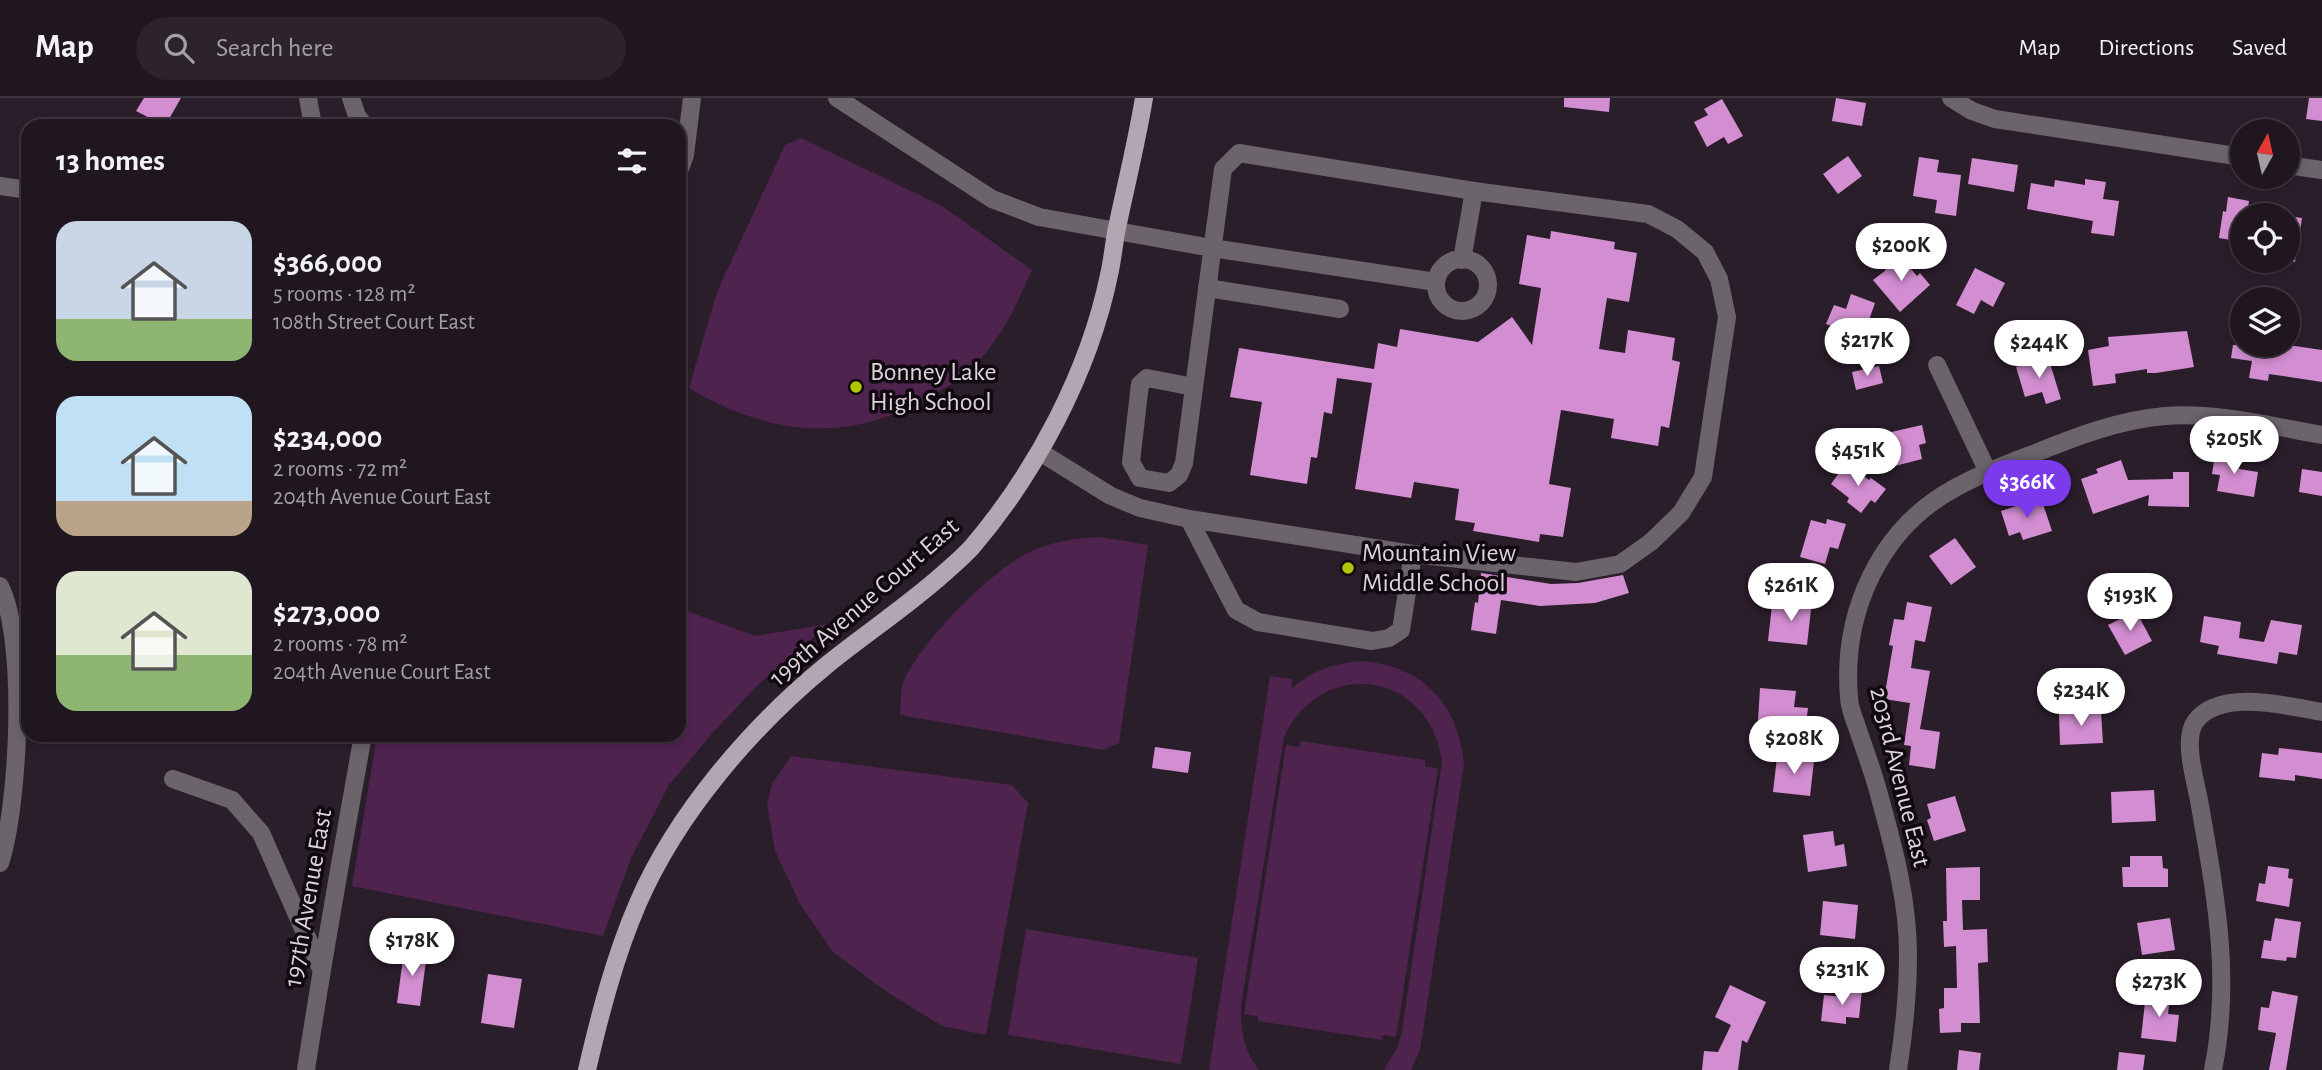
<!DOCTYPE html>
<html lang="en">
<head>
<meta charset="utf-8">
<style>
	body { margin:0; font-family:"Alegreya Sans",sans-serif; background:#2d232d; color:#f1f3f6; height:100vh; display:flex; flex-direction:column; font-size:26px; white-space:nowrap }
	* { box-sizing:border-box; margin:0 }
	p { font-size:23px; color:#a29fa5 }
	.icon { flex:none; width:38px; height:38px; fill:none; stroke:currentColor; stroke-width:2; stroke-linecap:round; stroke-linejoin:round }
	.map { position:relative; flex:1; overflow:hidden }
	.sheet { position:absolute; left:21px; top:21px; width:665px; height:623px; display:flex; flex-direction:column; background:#201620; border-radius:21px; box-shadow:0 4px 10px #0003,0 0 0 2px #3d353e }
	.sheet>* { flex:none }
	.needle { width:46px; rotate:8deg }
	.controls { position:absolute; left:2230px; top:21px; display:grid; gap:14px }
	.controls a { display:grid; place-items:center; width:70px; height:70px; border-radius:50%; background:#201620; box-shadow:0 4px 10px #0003,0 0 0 2px #3d353e; font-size:35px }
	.price { position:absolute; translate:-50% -60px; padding:0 16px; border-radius:24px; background:#fff; color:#222; font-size:23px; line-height:46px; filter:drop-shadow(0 2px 4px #0008) }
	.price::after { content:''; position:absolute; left:50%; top:42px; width:21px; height:16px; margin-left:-10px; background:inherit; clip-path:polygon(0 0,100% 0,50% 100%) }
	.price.selected { background:#7c3aed; color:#fff }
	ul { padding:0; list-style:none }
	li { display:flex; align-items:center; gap:21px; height:175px; padding:0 35px }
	li span { display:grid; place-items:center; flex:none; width:196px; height:140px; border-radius:21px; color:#555 }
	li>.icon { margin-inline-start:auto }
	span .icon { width:84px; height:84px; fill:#fffc; stroke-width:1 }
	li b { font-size:30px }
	h2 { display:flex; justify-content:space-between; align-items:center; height:84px; padding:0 35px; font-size:30px }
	header { display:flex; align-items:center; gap:42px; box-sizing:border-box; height:98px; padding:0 35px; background:#201620; border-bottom:2px solid #3d353e }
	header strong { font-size:33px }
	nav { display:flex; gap:38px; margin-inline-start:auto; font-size:24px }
	.search { width:490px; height:63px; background:#2d232d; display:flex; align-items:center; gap:18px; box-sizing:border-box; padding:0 24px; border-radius:38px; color:#a29fa5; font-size:26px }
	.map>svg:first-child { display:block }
	.green { fill:#4e234e }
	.building { fill:#d38ed2 }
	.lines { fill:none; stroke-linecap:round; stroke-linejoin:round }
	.minor { stroke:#6b646b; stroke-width:18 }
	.major { stroke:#b4a5b3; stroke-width:18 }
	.poi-dot { fill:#b1c500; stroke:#100a10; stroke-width:2.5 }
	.labels { text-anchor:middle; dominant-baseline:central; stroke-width:7; stroke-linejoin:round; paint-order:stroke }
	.poi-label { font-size:26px; fill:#dcd3db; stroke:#100a10; text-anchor:start }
	.street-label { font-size:26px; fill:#dcd3db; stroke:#100a10 }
</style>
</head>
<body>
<header>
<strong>Map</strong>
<div class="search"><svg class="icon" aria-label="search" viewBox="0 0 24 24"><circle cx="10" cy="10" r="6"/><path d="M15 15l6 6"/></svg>Search here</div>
<nav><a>Map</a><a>Directions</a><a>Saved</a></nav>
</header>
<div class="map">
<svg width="2322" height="972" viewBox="0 0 2322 972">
	<rect width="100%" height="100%" fill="#2b1e2b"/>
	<g class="green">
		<path d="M801,40L942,108L1032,172C1018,203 1005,234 982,259C967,277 947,289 927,301C843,346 769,337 689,290L717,194L785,47Z"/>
		<path d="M1100,439L1148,447L1119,645L1103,652L900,617C901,607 900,594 903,585C919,545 993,470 1032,453C1055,443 1075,440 1100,439Z"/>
		<polygon points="679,510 755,538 829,526 762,583 715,632 669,687 631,760 603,838 352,788 377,637 679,637"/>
		<path d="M1361,563C1421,567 1459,605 1464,666L1420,952L1411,972H1384L1398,948L1402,933L1442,664C1431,574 1322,557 1284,639L1241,908C1240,932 1244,953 1259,972H1209L1270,578L1292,581V590C1312,573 1334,565 1361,563Z"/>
		<polygon points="1301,643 1425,662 1425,668 1438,671 1396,939 1383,937 1382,942 1258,923 1258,918 1244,916 1286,647 1300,649"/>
		<polygon points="791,658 1012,687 1028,705 986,937 942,928 887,894 833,854 800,806 775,753 767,706 772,686"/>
		<polygon points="1026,831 1198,860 1181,966 1008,937"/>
	</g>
	<g class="building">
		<polygon points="144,0 181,0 165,28 136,13"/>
		<polygon points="1564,0 1610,0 1609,14 1564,9"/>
		<polygon points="1836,0 1866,5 1862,28 1832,23"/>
		<polygon points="2309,0 2322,0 2322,23 2306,21"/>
		<polygon points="1722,1 1743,38 1728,46 1724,39 1707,49 1694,24 1708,17 1704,11"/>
		<polygon points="1848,58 1862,78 1838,96 1823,76"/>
		<polygon points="1919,59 1939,62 1937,74 1961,77 1956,118 1935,115 1937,102 1913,98"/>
		<polygon points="1972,60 2018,67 2014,94 1968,86"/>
		<polygon points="2085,81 2106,84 2103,101 2119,103 2114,138 2091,135 2093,123 2027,111 2031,85 2054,89 2055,82 2085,87"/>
		<polygon points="2228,99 2249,103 2247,117 2242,117 2242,144 2219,140 2223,113 2226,114"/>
		<polygon points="2287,118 2302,120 2295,164 2287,163"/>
		<polygon points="1551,133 1615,144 1614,151 1637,155 1629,204 1607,200 1599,251 1625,255 1628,232 1675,240 1672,262 1680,264 1669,330 1661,328 1658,348 1611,340 1614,321 1561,312 1549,386 1571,390 1563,439 1540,436 1539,444 1473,433 1475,425 1455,422 1459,391 1414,384 1411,400 1355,391 1372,285 1337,280 1332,316 1324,314 1317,360 1311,359 1307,386 1250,377 1262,304 1230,299 1239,250 1374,271 1378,245 1397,249 1400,231 1478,244 1512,219 1532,247 1541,190 1519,186 1527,137 1550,141"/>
		<polygon points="1898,156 1917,178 1920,175 1930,187 1900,214 1873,182 1886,172 1883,169"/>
		<polygon points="1975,170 2005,185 1993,209 1981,202 1974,216 1956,207"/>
		<polygon points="1851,196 1875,205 1868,225 1874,228 1867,246 1845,238 1847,234 1826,226 1834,207 1846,211"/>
		<polygon points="2187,233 2194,269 2156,275 2147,275 2147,271 2115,276 2116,285 2093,288 2088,252 2109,248 2108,239"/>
		<polygon points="2233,247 2288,247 2322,252 2322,284 2269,276 2268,283 2249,280 2252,263 2231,260"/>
		<polygon points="2048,259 2061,301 2046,306 2042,294 2025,299 2016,269"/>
		<polygon points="1879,268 1883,285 1856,292 1852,274"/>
		<polygon points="1922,327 1926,345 1919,347 1922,361 1895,368 1887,335"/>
		<polygon points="2215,356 2241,360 2239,371 2258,374 2254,399 2217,393 2220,377 2212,376"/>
		<polygon points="2121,362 2128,382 2173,381 2173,374 2189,374 2189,409 2148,408 2149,397 2093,416 2081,381 2098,375 2096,371"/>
		<polygon points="1846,365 1869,382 1871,380 1886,391 1875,405 1871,402 1861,415 1847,404 1849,400 1831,386"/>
		<polygon points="2302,371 2322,374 2322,398 2299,394"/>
		<polygon points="2041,400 2052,433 2023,442 2020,434 2009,438 2001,413"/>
		<polygon points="1827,421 1846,426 1838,451 1830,449 1825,466 1800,459 1811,422 1826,426"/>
		<polygon points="1955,440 1976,469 1951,487 1929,458"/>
		<polygon points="1481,475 1551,486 1578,485 1623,477 1629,495 1595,505 1540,508 1501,502 1496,536 1471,532 1475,504 1478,505"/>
		<polygon points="1793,501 1812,503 1807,547 1768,543 1772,507 1792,509"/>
		<polygon points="1907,504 1932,509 1925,544 1915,542 1911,570 1930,573 1920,631 1940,634 1935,671 1909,667 1911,648 1904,647 1910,605 1884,601 1893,548 1889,547 1894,521 1904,522"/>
		<polygon points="2136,513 2152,543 2125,557 2108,527"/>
		<polygon points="2204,518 2241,524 2239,540 2264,544 2271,522 2302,527 2297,557 2279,554 2277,566 2217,556 2219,548 2200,544"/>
		<polygon points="1760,590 1796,593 1794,609 1808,610 1806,627 1758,623"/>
		<polygon points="2101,613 2103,645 2060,647 2059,615"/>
		<polygon points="1155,649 1191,654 1188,675 1152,670"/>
		<polygon points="2279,650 2322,655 2322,681 2295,677 2295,683 2259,679 2262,655 2278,657"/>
		<polygon points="1777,659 1814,663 1810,698 1773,694"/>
		<polygon points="2154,692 2156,723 2112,725 2111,694"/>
		<polygon points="1955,698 1966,733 1934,743 1927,722 1931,720 1927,706"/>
		<polygon points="1833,733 1835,748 1844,746 1847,768 1808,774 1803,737"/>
		<polygon points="2130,758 2162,758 2163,770 2168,771 2168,789 2123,789 2122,769 2130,769"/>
		<polygon points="2268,768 2289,771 2288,780 2293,781 2289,809 2256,803 2259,785 2265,786"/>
		<polygon points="1980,769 1980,802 1962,802 1963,832 1987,831 1988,864 1978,865 1980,925 1961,925 1961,934 1940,935 1939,911 1944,910 1944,890 1957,890 1956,848 1944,849 1943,823 1947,823 1946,770"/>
		<polygon points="1823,803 1858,807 1855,841 1820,837"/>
		<polygon points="2170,820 2175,852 2142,857 2137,825"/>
		<polygon points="2275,820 2301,824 2296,860 2287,859 2286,863 2261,860 2264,842 2271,843"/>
		<polygon points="404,853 427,855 420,908 397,905"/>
		<polygon points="488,876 522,881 514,930 481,925"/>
		<polygon points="1730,887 1766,904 1747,945 1742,942 1738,972 1702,972 1704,953 1718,954 1731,927 1715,919"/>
		<polygon points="1844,891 1862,892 1859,920 1846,919 1846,926 1821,923 1824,897 1843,899"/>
		<polygon points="2272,893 2298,898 2286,972 2269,972 2276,935 2258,932 2261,909 2269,910"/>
		<polygon points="2146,895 2170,898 2168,916 2179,917 2176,944 2141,940"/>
		<polygon points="1959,952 1981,955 1979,972 1957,972"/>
		<polygon points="2119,954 2145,957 2143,972 2117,972"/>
	</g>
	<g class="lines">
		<g class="minor">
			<polyline points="308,0 313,28"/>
			<polyline points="351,0 357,18 365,28"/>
			<polyline points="837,0 992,101 1039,119 1212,150 1436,184"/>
			<polyline points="1951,0 1972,13 1995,21 2242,59"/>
			<polyline points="2287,67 2322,72"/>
			<polyline points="679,73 685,57 692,0"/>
			<polyline points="0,88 28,92"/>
			<circle cx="1462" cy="187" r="26"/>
			<polyline points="1462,162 1474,93"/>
			<polyline points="1207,190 1340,211"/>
			<polyline points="1937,267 1988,374"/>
			<polyline points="1040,354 1111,398 1140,410 1189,421 1413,456 1576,474 1620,466 1651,444 1681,415 1703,379 1727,219 1719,181 1705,154 1677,131 1648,116 1474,93 1239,55 1223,71 1184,365 1179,377 1169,385 1140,380 1131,364 1140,286 1147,280 1194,289"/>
			<polyline points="1189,421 1236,512 1258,524 1372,543 1389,540 1401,532 1413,456"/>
			<path d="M0,488C27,542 19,707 0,765"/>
			<polyline points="173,681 232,702 261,735 321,871"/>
			<path d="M306,972C323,860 343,748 363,637"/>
			<path d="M1898,972C1904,934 1908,894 1908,856C1908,803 1894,751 1880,700C1874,676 1865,653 1857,629C1854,620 1849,609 1849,599C1842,515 1879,431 1955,390C1980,376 2006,366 2033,356C2075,339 2118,322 2165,318C2217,314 2271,328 2322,337"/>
			<path d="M2213,972C2232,877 2215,795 2199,702C2195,682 2183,641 2195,624C2219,590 2288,608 2322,614"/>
		</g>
		<path class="major" d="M587,972C600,916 615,858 638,805C677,715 752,628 828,566C865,536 906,509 942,477C952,468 963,459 972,449C1036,374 1089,274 1109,177C1113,160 1114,142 1118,125C1127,83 1137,42 1144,0"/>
	</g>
	<g class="poi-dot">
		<circle cx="856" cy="289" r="7"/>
		<circle cx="1348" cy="470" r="7"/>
	</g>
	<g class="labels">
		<g class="poi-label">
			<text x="870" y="274">Bonney Lake<tspan x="870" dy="30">High School</tspan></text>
			<text x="1362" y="455">Mountain View<tspan x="1362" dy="30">Middle School</tspan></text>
		</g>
		<g class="street-label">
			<text transform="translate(864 504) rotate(-41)">199th Avenue Court East</text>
			<text transform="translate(1900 679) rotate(76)">203rd Avenue East</text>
			<text transform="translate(308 800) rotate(-80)">197th Avenue East</text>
		</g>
	</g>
</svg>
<div class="controls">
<a><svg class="needle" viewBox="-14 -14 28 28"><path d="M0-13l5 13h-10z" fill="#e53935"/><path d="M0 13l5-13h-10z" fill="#a29fa5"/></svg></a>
<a><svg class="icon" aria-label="locate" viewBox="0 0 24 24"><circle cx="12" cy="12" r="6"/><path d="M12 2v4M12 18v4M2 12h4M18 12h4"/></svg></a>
<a><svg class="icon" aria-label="layers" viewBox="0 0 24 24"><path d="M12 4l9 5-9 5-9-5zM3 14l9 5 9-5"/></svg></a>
</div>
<b class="price" style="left:1901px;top:185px">$200K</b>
<b class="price" style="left:1867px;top:280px">$217K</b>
<b class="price" style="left:2039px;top:282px">$244K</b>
<b class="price" style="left:2234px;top:378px">$205K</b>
<b class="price" style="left:1858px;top:390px">$451K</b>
<b class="price selected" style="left:2027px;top:422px">$366K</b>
<b class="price" style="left:1791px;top:525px">$261K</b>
<b class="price" style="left:2130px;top:535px">$193K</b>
<b class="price" style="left:2081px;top:630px">$234K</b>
<b class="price" style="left:1794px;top:678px">$208K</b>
<b class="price" style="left:412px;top:880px">$178K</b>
<b class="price" style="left:1842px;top:909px">$231K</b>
<b class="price" style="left:2159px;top:921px">$273K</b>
<section class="sheet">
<h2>13 homes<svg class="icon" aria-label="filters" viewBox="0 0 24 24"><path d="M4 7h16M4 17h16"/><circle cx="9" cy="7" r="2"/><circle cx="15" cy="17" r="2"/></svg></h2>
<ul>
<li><span style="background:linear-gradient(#c9d6e8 70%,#8fb573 0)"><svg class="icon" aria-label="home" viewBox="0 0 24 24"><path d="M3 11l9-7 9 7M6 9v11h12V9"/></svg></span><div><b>$366,000</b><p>5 rooms · 128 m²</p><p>108th Street Court East</p></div></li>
<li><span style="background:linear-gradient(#bfe0f5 75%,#b9a48a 0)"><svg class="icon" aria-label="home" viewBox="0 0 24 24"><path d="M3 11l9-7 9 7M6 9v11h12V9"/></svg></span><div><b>$234,000</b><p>2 rooms · 72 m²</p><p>204th Avenue Court East</p></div></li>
<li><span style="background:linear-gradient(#dfe7d0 60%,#8fb573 0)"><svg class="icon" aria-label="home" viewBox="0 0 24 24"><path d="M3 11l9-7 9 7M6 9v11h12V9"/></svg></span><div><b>$273,000</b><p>2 rooms · 78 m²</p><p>204th Avenue Court East</p></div></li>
</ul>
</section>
</div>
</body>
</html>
